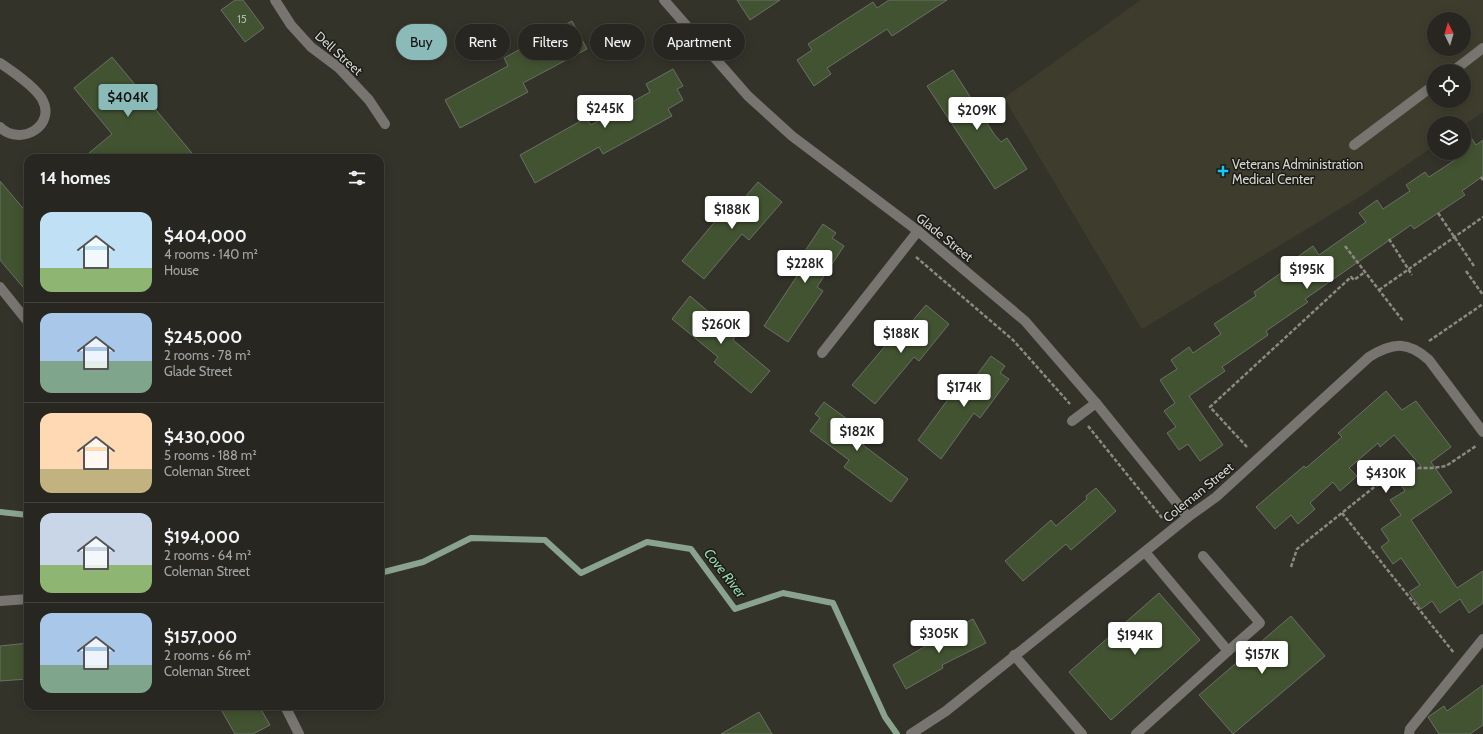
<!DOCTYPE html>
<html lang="en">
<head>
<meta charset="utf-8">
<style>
	body { margin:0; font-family:Cabin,sans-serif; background:#2f2e29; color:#f1f3f6; height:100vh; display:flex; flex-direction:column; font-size:15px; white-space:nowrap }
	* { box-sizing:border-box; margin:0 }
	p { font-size:13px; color:#a4a5a5 }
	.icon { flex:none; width:22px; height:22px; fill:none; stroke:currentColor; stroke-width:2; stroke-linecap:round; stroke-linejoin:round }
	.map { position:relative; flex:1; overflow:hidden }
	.drawer { position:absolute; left:24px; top:154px; width:360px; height:556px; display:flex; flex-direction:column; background:#272620; border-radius:12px; box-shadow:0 2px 10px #0003,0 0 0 1px #43433e }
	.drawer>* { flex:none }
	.top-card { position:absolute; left:396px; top:24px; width:380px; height:36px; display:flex; gap:8px }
	.needle { width:26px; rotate:355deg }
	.controls { position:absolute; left:1427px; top:12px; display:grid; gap:8px }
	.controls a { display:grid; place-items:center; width:44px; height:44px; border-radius:50%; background:#272620; box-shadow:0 2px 10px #0003,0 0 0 1px #43433e; font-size:20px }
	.price { position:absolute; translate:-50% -34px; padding:0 9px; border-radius:4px; background:#fff; color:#222; font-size:13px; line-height:26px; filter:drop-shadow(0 1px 2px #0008) }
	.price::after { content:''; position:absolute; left:50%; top:24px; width:12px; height:9px; margin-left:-6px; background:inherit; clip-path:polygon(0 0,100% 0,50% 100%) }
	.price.selected { background:#8bbbb9; color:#111 }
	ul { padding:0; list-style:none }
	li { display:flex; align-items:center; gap:12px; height:100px; padding:0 16px }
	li+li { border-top:1px solid #43433e }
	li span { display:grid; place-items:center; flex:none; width:112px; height:80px; border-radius:12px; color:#555 }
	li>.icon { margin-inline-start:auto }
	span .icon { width:48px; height:48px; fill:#fffc; stroke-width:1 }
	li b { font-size:17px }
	h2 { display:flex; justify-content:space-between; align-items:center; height:48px; padding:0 16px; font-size:17px }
	.pill { padding:0 14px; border-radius:18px; background:#272620; box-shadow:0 2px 10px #0003,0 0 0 1px #43433e; font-size:14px; line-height:36px }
	.pill.selected { background:#8bbbb9; color:#111 }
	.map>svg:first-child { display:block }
	.built { fill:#3e3d2d; fill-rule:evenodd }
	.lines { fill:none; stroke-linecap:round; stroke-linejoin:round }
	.stream { stroke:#89a38e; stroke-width:6 }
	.building { fill:#425331; stroke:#6a7066 }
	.path { stroke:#8a8a82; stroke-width:2.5; stroke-dasharray:4 2; stroke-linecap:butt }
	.minor { stroke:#787571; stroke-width:10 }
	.poi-dot { fill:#14cafb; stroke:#1b1b17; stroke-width:1.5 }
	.labels { text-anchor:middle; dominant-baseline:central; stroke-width:3; stroke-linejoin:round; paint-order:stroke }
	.number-label { font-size:11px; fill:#b1b5a8 }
	.street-label { font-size:13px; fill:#d6d6d0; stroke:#1b1b17 }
	.poi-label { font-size:13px; fill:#d6d6d0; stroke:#1b1b17; text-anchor:start }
	.water-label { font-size:14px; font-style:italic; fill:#99d7ac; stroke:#1b1b17 }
</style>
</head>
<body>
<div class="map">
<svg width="1483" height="734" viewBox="0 0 1483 734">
	<rect width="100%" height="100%" fill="#34332a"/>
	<path class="built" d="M1141,0H1483V112L1464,125V123H1434V146L1361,196L1142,329L1004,98ZM1434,19H1464V49H1434ZM1434,71H1464V101H1434Z"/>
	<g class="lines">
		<g class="stream">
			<polyline points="0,512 28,515"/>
			<polyline points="380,573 423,562 471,538 545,540 581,573 647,542 691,549 735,609 783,593 833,603 885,717 897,734"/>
		</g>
	</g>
	<g class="building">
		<polygon points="235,0 243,0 264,28 245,42 221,10"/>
		<polygon points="737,0 780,0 750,20"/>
		<polygon points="889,0 947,0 892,36 887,29 827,68 831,74 814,86 797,60 812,50 808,44 873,2 877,8"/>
		<polygon points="572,21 587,49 523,83 528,92 460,128 445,100 508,66 504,58"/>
		<polygon points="112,57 196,158 83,158 112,134 74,88"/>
		<polygon points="673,69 683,86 677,89 683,100 668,109 672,116 603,154 599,147 535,183 520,155 586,118 591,125 650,92 646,84"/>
		<polygon points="953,70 994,134 1001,142 1007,138 1027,169 995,189 927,86"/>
		<polygon points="1464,127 1476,145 1483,140 1483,176 1462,191 1465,195 1414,229 1411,225 1305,299 1308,302 1266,331 1268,335 1222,367 1225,371 1189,396 1223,445 1200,461 1188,444 1179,450 1167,433 1176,427 1164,411 1175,403 1160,380 1177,369 1171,360 1189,347 1193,353 1221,334 1214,324 1256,296 1254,292 1295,263 1293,260 1313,246 1319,255 1366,222 1359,213 1377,200 1383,209 1410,191 1406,185 1425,172 1429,177 1455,160 1450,153 1464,153"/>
		<polygon points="0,181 28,214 28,293 0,260"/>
		<polygon points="758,182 782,202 749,240 742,234 704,279 682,261 722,213 727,218"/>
		<polygon points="823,224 836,233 832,238 844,246 817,287 823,291 788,342 764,326 797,276 791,272"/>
		<polygon points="690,296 736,335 733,340 770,371 751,393 714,362 718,357 672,319"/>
		<polygon points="926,305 949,324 919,361 914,357 875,404 852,385 892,338 895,341"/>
		<polygon points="991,356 1005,366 1000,373 1009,379 980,418 974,413 941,459 918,440 952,394 959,399"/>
		<polygon points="1386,391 1402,410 1416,401 1451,447 1431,462 1452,492 1411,520 1457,588 1483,571 1483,603 1469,613 1460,599 1440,613 1432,601 1421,609 1409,592 1420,585 1401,558 1393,564 1381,547 1389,541 1381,529 1401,515 1390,500 1405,491 1399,482 1421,466 1394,435 1380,447 1378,443 1349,468 1357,476 1340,491 1333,482 1310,503 1315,509 1298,524 1291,515 1275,529 1256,507 1304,466 1306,468 1342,437 1338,433"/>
		<polygon points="824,402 870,436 863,445 908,479 891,502 844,467 849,460 810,431 820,418 815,414"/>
		<polygon points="1096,488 1116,511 1071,550 1066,544 1023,581 1005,561 1051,520 1056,526 1087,499 1086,496"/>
		<polygon points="1159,593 1200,640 1111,720 1069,672"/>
		<polygon points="1291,616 1325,656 1233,734 1199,695"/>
		<polygon points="973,619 986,643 942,665 943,668 906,689 893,665 938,639 937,638"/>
		<polygon points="28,643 28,679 0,681 0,646"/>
		<polygon points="1483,685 1483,725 1470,734 1439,734 1428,717 1444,706 1447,711"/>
		<polygon points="219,706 259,706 270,725 253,734 235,734"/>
		<polygon points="759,712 772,734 721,734"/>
	</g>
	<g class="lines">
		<g class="path">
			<polyline points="1481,177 1483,180"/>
			<polyline points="1438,213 1474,266"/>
			<polyline points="1389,239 1412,275"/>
			<polyline points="1345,246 1403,321"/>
			<polyline points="916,257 1013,340 1070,404"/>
			<polyline points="1466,271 1483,295"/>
			<polyline points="1379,290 1483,217"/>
			<polyline points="1429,341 1483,304"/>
			<polyline points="1088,426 1163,519"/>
			<polyline points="1247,447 1210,407 1351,277 1354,280 1365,272"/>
			<polyline points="1342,513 1454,653"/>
			<polyline points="1291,567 1297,549 1398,468 1432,468 1446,466 1476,446"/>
		</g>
		<g class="minor">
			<polyline points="275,0 291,25 311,47 339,68 369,100 385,124"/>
			<polyline points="664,0 748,96 792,136 918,231 1025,321 1096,403 1188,517"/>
			<path d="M0,63C12,71 35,87 42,99C57,126 20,147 0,127"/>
			<polyline points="1453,71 1483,48"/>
			<polyline points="1354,145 1434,85"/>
			<polyline points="0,287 28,322"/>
			<polyline points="822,353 918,231"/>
			<polyline points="1072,421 1096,403"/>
			<polyline points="1203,556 1260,623 1228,651"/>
			<polyline points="0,601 28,599"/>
			<polyline points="1014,655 1082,734"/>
			<polyline points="285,706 299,734"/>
			<path d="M911,734L946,711L1188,517L1216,497L1369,357C1393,342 1408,341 1429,360L1483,432"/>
			<polyline points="1136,734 1228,651 1145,552"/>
			<polyline points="1409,734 1410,729 1483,639"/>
		</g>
	</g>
	<path class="poi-dot" d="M1221 165h4v4h4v4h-4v4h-4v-4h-4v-4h4z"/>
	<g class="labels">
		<g class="number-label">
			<text x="242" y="19">15</text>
		</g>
		<g class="street-label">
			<text transform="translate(339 53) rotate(42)">Dell Street</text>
			<text transform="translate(945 237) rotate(39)">Glade Street</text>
			<text transform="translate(1198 492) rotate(-39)">Coleman Street</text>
		</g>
		<g class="poi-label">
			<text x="1232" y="164">Veterans Administration<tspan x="1232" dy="15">Medical Center</tspan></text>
		</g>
		<g class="water-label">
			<text transform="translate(725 573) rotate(52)">Cove River</text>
		</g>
	</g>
</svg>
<div class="controls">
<a><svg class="needle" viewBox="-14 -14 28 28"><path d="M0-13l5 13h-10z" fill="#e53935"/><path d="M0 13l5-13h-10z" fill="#a4a5a5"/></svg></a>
<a><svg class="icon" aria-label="locate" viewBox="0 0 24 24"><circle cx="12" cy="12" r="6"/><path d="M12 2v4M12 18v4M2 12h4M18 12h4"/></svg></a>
<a><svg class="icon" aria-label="layers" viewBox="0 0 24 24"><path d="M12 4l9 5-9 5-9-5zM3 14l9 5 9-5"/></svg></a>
</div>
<b class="price selected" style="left:128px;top:118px">$404K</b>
<b class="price" style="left:605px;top:129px">$245K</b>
<b class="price" style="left:977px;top:131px">$209K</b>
<b class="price" style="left:732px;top:230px">$188K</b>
<b class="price" style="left:805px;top:284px">$228K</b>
<b class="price" style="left:1307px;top:290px">$195K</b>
<b class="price" style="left:721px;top:345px">$260K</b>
<b class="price" style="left:901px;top:354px">$188K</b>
<b class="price" style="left:964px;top:408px">$174K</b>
<b class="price" style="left:857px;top:452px">$182K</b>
<b class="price" style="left:1386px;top:494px">$430K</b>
<b class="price" style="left:939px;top:654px">$305K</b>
<b class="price" style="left:1135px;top:656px">$194K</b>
<b class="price" style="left:1262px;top:675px">$157K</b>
<div class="top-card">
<a class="pill selected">Buy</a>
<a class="pill">Rent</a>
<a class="pill">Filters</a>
<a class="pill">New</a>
<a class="pill">Apartment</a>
</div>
<section class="drawer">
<h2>14 homes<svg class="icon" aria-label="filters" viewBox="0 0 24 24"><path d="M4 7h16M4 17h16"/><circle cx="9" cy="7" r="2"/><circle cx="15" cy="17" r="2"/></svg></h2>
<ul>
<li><span style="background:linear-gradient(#bfe0f5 70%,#8fb573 0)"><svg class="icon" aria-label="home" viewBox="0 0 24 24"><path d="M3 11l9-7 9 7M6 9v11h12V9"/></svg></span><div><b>$404,000</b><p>4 rooms · 140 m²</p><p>House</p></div></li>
<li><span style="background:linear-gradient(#a9c7e8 60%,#7fa58c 0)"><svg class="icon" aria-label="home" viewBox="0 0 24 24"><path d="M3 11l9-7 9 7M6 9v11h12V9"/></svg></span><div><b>$245,000</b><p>2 rooms · 78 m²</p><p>Glade Street</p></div></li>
<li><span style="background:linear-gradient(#ffd9b3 70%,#c2b280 0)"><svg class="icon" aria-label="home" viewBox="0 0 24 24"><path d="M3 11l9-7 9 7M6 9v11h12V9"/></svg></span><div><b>$430,000</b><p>5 rooms · 188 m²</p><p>Coleman Street</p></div></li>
<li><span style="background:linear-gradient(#c9d6e8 65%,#8fb573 0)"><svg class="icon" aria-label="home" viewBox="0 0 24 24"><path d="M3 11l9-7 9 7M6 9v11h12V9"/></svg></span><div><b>$194,000</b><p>2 rooms · 64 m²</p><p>Coleman Street</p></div></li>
<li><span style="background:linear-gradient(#a9c7e8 65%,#7fa58c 0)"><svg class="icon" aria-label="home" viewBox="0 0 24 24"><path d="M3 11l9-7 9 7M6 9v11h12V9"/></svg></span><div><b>$157,000</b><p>2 rooms · 66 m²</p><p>Coleman Street</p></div></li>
</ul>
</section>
</div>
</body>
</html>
